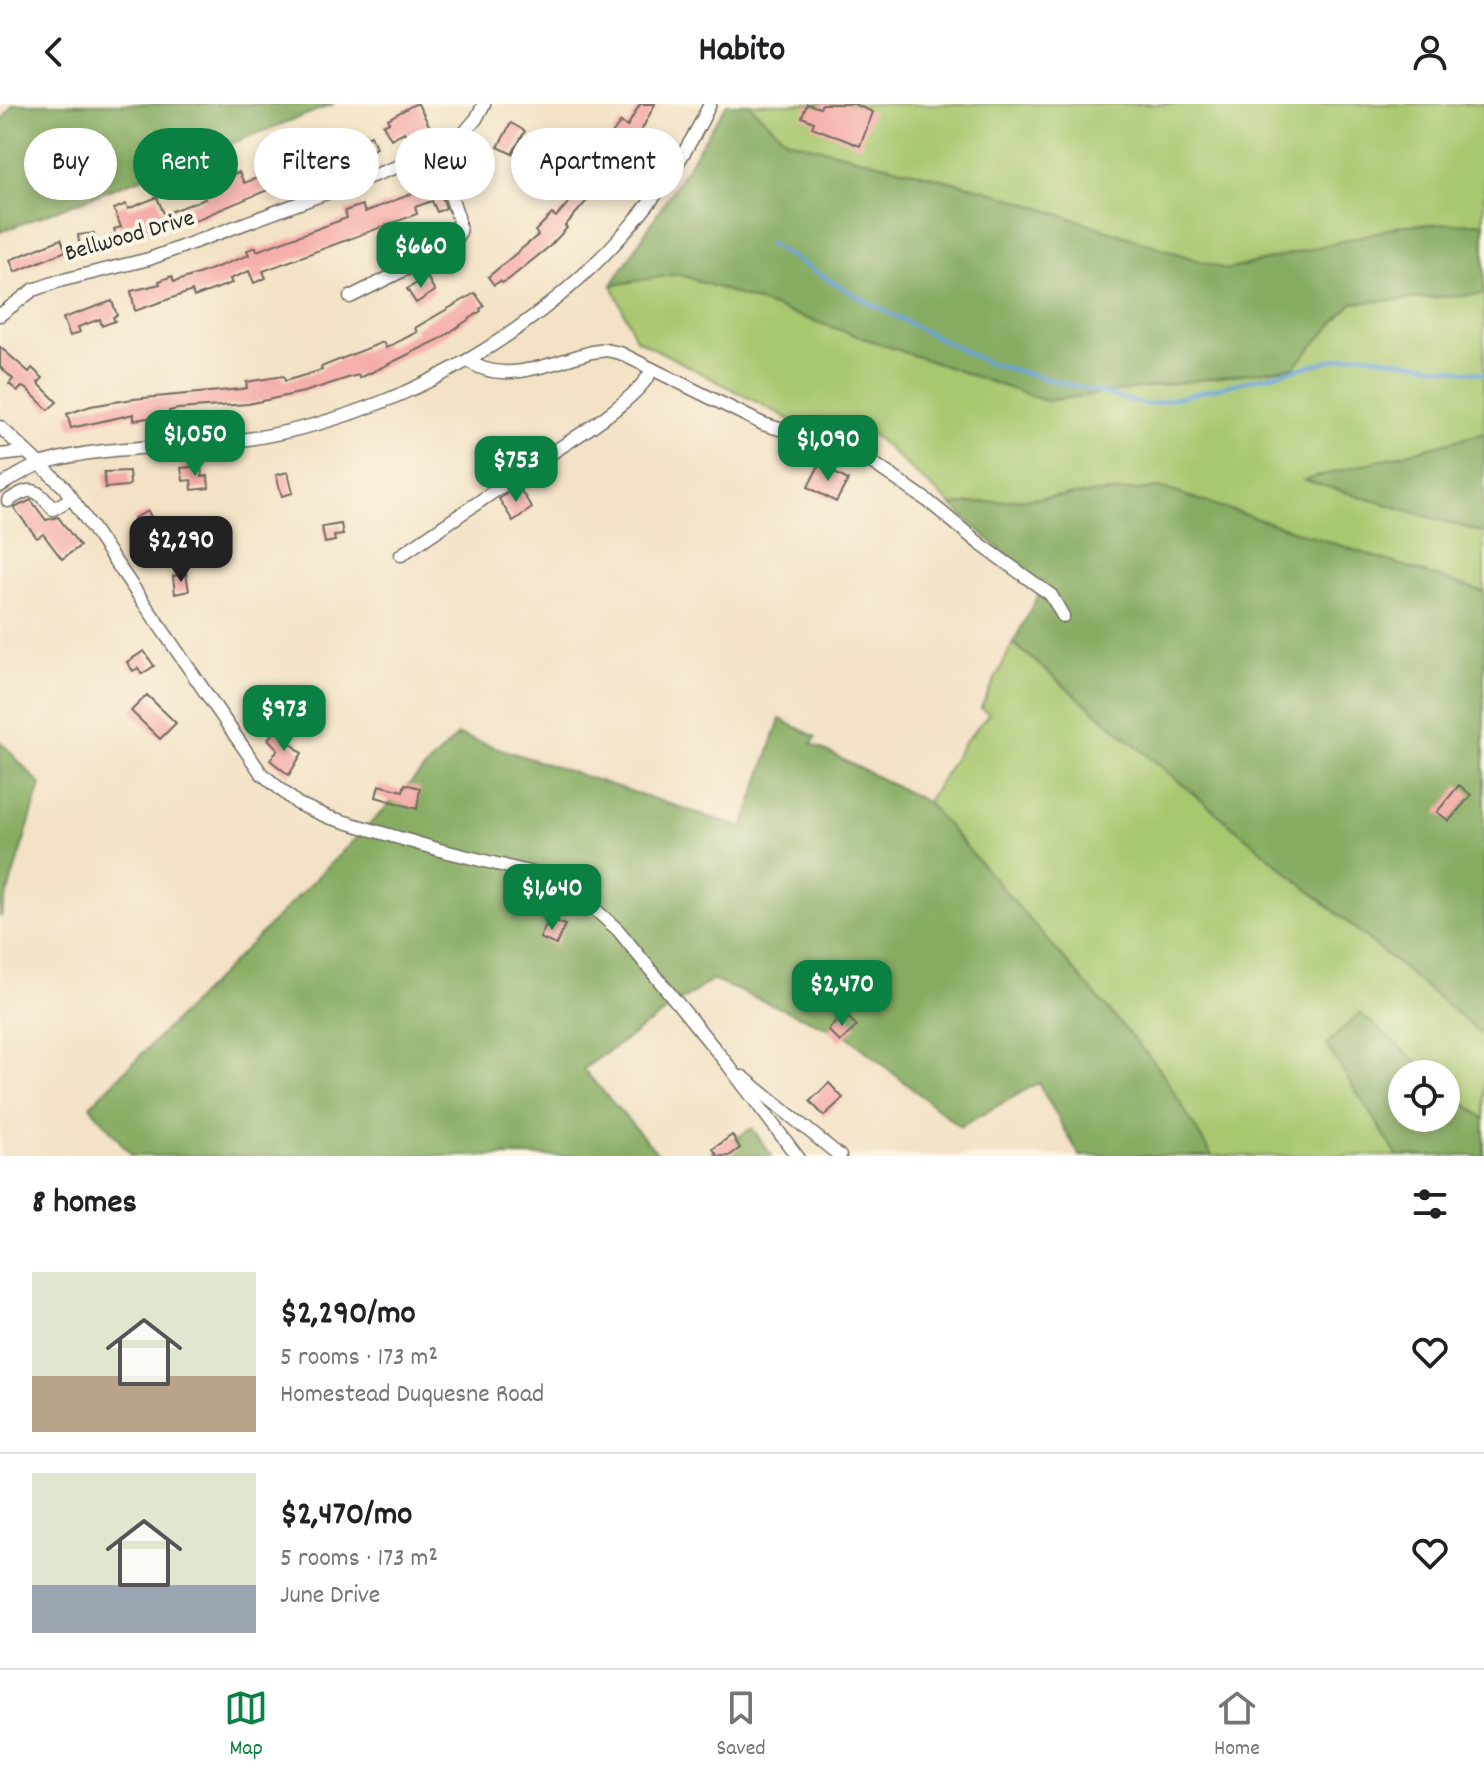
<!DOCTYPE html>
<html lang="en">
<head>
<meta charset="utf-8">
<style>
	body { margin:0; font-family:Dekko,sans-serif; background:#f2f2f2; color:#202124; height:100vh; display:flex; flex-direction:column; font-size:30px; white-space:nowrap }
	* { box-sizing:border-box; margin:0 }
	p { font-size:26px; color:#757577 }
	.icon { flex:none; width:44px; height:44px; fill:none; stroke:currentColor; stroke-width:2; stroke-linecap:round; stroke-linejoin:round }
	.map { position:relative; height:1052px; overflow:hidden }
	.side { display:flex; flex-direction:column; background:#fff; flex:1 }
	.side>* { flex:none }
	.hud { position:absolute; left:24px; top:24px; width:800px; height:72px; display:flex; gap:16px }
	.fabs { position:absolute; left:1388px; top:956px; display:grid; gap:16px }
	.fabs a { display:grid; place-items:center; width:72px; height:72px; border-radius:50%; background:#fff; box-shadow:0 4px 12px #0003; font-size:40px }
	.price { position:absolute; translate:-50% -68px; padding:0 18px; border-radius:16px; background:#0b8043; color:#fff; font-size:26px; line-height:52px; filter:drop-shadow(0 2px 4px #0008) }
	.price::after { content:''; position:absolute; left:50%; top:48px; width:24px; height:18px; margin-left:-12px; background:inherit; clip-path:polygon(0 0,100% 0,50% 100%) }
	.price.on { background:#222; color:#fff }
	ul { padding:0; list-style:none }
	li { display:flex; align-items:center; gap:24px; height:200px; padding:0 32px }
	li+li { border-top:2px solid #e0e0e0 }
	li span { display:grid; place-items:center; flex:none; width:224px; height:160px; border-radius:0px; color:#555 }
	li>.icon { margin-inline-start:auto }
	span .icon { width:96px; height:96px; fill:#fffc; stroke-width:1 }
	li b { font-size:34px }
	h2 { display:flex; justify-content:space-between; align-items:center; height:96px; padding:0 32px; font-size:34px }
	.chip { padding:0 28px; border-radius:36px; background:#fff; box-shadow:0 4px 12px #0003; font-size:28px; line-height:72px }
	.chip.on { background:#0b8043; color:#fff }
	header { display:flex; justify-content:space-between; align-items:center; height:104px; padding:0 32px; background:#fff; font-size:36px; font-weight:700 }
	.tabs { display:flex; justify-content:space-around; align-items:center; height:112px; border-top:2px solid #e0e0e0; background:#fff; font-size:22px; color:#757577 }
	.tabs a { display:grid; justify-items:center; gap:4px }
	.tabs .on { color:#0b8043 }
	.map>svg:first-child { display:block }
	.green { fill:#a8c870; stroke:#6a7a4e; stroke-width:2 }
	.forest { fill:#86ac62; stroke:#586c46; stroke-width:2 }
	.lines { fill:none; stroke-linecap:round; stroke-linejoin:round }
	.stream { stroke:#6ba2d9; stroke-width:4 }
	.building { fill:#f5aba8 }
	.minor-casing { stroke:#716b61; stroke-width:15 }
	.minor { stroke:#fff; stroke-width:12 }
	.labels { text-anchor:middle; dominant-baseline:central; stroke-width:8; stroke-linejoin:round; paint-order:stroke }
	.street-label { font-size:24px; fill:#2b2b2b; stroke:#fcf5e5 }
</style>
</head>
<body>
<header><svg class="icon" aria-label="back" viewBox="0 0 24 24"><path d="M15 5l-7 7 7 7"/></svg>Habito<svg class="icon" aria-label="person" viewBox="0 0 24 24"><circle cx="12" cy="8" r="4"/><path d="M4 21q1-7 8-7t8 7"/></svg></header>
<div class="map">
<svg width="1484" height="1052" viewBox="0 0 1484 1052">
	<rect width="100%" height="100%" fill="#fcf5e5"/>
	<filter id="ink" filterUnits="userSpaceOnUse"><feTurbulence type="fractalNoise" baseFrequency=".0125" numOctaves="2"/><feDisplacementMap in="SourceGraphic" scale="16" xChannelSelector="R" yChannelSelector="G"/><feConvolveMatrix kernelMatrix="1 2 1 2 8 2 1 2 1" color-interpolation-filters="sRGB"/></filter>
	<filter id="wash" filterUnits="userSpaceOnUse"><feTurbulence type="fractalNoise" baseFrequency=".006" numOctaves="4" result="noise"/><feDisplacementMap in="SourceGraphic" scale="32" xChannelSelector="R" yChannelSelector="G"/><feGaussianBlur stdDeviation="1.8" result="paint"/><feColorMatrix in="noise" values="0 0 0 0 0 0 0 0 0 0 0 0 0 0 0 0 0 1.4 0 .05"/><feComposite in="paint" operator="in"/></filter>
	<g filter="url(#wash)">
		<rect width="100%" height="100%" fill="#f3e2c5"/>
		<g class="green">
			<polygon points="748,0 1484,0 1484,119 1405,121 1227,166 989,87 787,36"/>
			<polygon points="678,170 1046,297 1293,263 1352,199 1484,190 1484,329 1305,376 1484,429 1484,488 1162,384 951,401 872,330 793,317 636,235 612,181"/>
			<polygon points="1013,539 1484,932 1484,1015 1446,983 1446,970 1431,970 1360,909 1327,941 1398,1052 1209,1052 927,698 964,639 989,610 981,604"/>
		</g>
		<g class="forest">
			<polygon points="13,0 334,0 0,128 0,20"/>
			<polygon points="727,0 748,0 787,36 989,87 1227,166 1405,121 1484,119 1484,190 1352,199 1294,263 1046,297 678,170 612,181"/>
			<polygon points="1484,329 1484,429 1304,376"/>
			<polygon points="1162,384 1484,488 1484,932 1013,539 1042,484 951,401"/>
			<polygon points="780,615 816,633 812,640 927,698 1160,965 1212,1052 1080,1052 1038,979 960,1023 846,931 712,876 583,965 660,1052 132,1052 90,1002 458,631 743,724"/>
			<polygon points="0,637 41,681 0,814"/>
			<polygon points="1360,909 1431,970 1402,970 1402,1014 1446,1014 1446,983 1484,1015 1484,1052 1398,1052 1326,941"/>
			<polygon points="752,1024 772,1052 707,1052"/>
		</g>
		<g class="lines">
			<polyline class="stream" points="768,139 865,197 988,259 1147,301 1359,250 1484,270"/>
		</g>
		<g id="blocks">
			<g class="building">
				<polygon points="415,0 418,0 430,23 416,31 414,27 406,32 404,28 391,35 383,21 389,18 388,15"/>
				<polygon points="640,0 655,0 639,31 604,76 613,84 604,94 596,86 565,122 567,124 550,142 508,176 502,179 500,177 494,181 488,173 538,131 535,127 552,110 556,113 583,82 575,76 587,63 590,66 604,48 607,51 619,35 612,30 621,18 627,23"/>
				<polygon points="807,0 820,4 822,0 854,0 873,8 860,42 812,23 814,18 802,13"/>
				<polygon points="511,19 525,27 512,50 498,43"/>
				<polygon points="371,31 376,44 341,60 340,57 317,65 319,70 310,74 308,69 184,121 182,117 177,117 118,138 114,125 121,123 114,105 126,100 128,105 157,93 164,110 205,95 199,79 211,74 212,79 239,68 244,79 304,56 301,51 315,46 316,48 341,38 343,43"/>
				<polygon points="477,62 486,74 481,77 483,80 474,86 464,71"/>
				<polygon points="437,80 446,104 437,108 432,97 415,103 417,110 263,167 266,174 254,179 249,167 230,175 232,179 194,193 192,187 135,207 131,187 160,180 159,177 172,172 174,178 204,168 249,151 247,146 256,143 257,147 347,114 345,107 362,101 365,108"/>
				<polygon points="94,129 96,148 86,149 86,145 80,145 78,131"/>
				<polygon points="61,135 66,147 15,168 10,156"/>
				<polygon points="427,173 435,187 416,199 407,185"/>
				<polygon points="475,189 484,202 480,205 481,207 440,235 360,274 359,271 351,273 304,288 248,300 178,305 169,307 170,311 134,316 134,310 71,324 67,310 91,302 133,295 241,285 247,284 246,278 283,272 285,277 322,266 321,263 383,238 386,244 417,228 415,224"/>
				<polygon points="112,197 117,211 113,213 115,217 102,222 100,215 78,223 80,228 70,232 63,214"/>
				<polygon points="0,243 29,268 32,264 43,274 38,279 57,298 48,306 27,285 22,283 18,287 9,280 13,275 0,263"/>
				<polygon points="819,361 848,376 836,398 808,383"/>
				<polygon points="201,362 202,373 208,372 209,384 192,386 191,376 183,377 181,364"/>
				<polygon points="129,367 130,380 127,382 105,384 104,368"/>
				<polygon points="288,368 293,389 282,392 276,371"/>
				<polygon points="518,382 532,404 513,417 499,395"/>
				<polygon points="31,396 46,416 58,413 80,442 62,455 43,430 37,434 14,404"/>
				<polygon points="148,407 161,433 146,440 134,414"/>
				<polygon points="341,420 343,431 334,432 335,437 325,439 322,423"/>
				<polygon points="186,469 189,487 175,490 173,472"/>
				<polygon points="144,547 154,562 142,570 138,564 133,567 127,558"/>
				<polygon points="147,591 176,619 160,635 131,607"/>
				<polygon points="276,626 302,649 289,671 270,656 278,645 268,635"/>
				<polygon points="405,680 420,684 417,705 376,693 379,681 403,687"/>
				<polygon points="1459,681 1471,691 1449,717 1437,708"/>
				<polygon points="549,814 565,821 556,841 540,834"/>
				<polygon points="844,909 857,922 840,938 828,926"/>
				<polygon points="829,979 843,994 824,1012 810,997"/>
				<polygon points="732,1031 740,1044 729,1052 718,1052 713,1045"/>
			</g>
		</g>
	</g>
	<g filter="url(#ink)">
		<use href="#blocks" fill-opacity="0" stroke="#716b61" stroke-width="2"/>
		<g class="lines">
			<defs>
				<g id="minor">
					<polyline points="350,193 442,147 452,140 460,128 458,113 436,48"/>
					<polyline points="0,211 33,186 59,177 149,155 453,42 476,15 484,0"/>
					<path d="M468,256C501,283 554,258 592,248L606,246L620,249L763,320L842,344L867,355L928,397L980,440L1051,491L1063,512"/>
					<polyline points="0,323 64,383 261,669 298,700 328,713 440,746 541,771 571,784 618,826 728,961 797,1052"/>
					<polyline points="0,351 27,348"/>
					<path d="M0,382C13,374 28,364 43,359C107,340 175,345 241,336C434,309 627,178 710,0"/>
					<path d="M8,397C32,381 36,384 53,405L72,394"/>
					<path d="M401,451C445,421 489,391 533,361C562,342 640,296 652,265"/>
					<polyline points="743,973 840,1052"/>
				</g>
			</defs>
			<use href="#minor" class="minor-casing"/>
			<use href="#minor" class="minor"/>
		</g>
	</g>
	<g class="labels">
		<g class="street-label">
			<text transform="translate(130 133) rotate(-16)">Bellwood Drive</text>
		</g>
	</g>
</svg>
<div class="fabs">
<a><svg class="icon" aria-label="locate" viewBox="0 0 24 24"><circle cx="12" cy="12" r="6"/><path d="M12 2v4M12 18v4M2 12h4M18 12h4"/></svg></a>
</div>
<b class="price" style="left:421px;top:186px">$660</b>
<b class="price" style="left:195px;top:374px">$1,050</b>
<b class="price" style="left:828px;top:379px">$1,090</b>
<b class="price" style="left:516px;top:400px">$753</b>
<b class="price on" style="left:181px;top:480px">$2,290</b>
<b class="price" style="left:284px;top:649px">$973</b>
<b class="price" style="left:552px;top:828px">$1,640</b>
<b class="price" style="left:842px;top:924px">$2,470</b>
<div class="hud">
<a class="chip">Buy</a>
<a class="chip on">Rent</a>
<a class="chip">Filters</a>
<a class="chip">New</a>
<a class="chip">Apartment</a>
</div>
</div>
<section class="side">
<h2>8 homes<svg class="icon" aria-label="filters" viewBox="0 0 24 24"><path d="M4 7h16M4 17h16"/><circle cx="9" cy="7" r="2"/><circle cx="15" cy="17" r="2"/></svg></h2>
<ul>
<li><span style="background:linear-gradient(#dfe7d0 65%,#b9a48a 0)"><svg class="icon" aria-label="home" viewBox="0 0 24 24"><path d="M3 11l9-7 9 7M6 9v11h12V9"/></svg></span><div><b>$2,290/mo</b><p>5 rooms · 173 m²</p><p>Homestead Duquesne Road</p></div><svg class="icon" aria-label="heart" viewBox="0 0 24 24"><path d="M12 20l-8-8c-3-5 5-10 8-4 3-6 11-1 8 4z"/></svg></li>
<li><span style="background:linear-gradient(#dfe7d0 70%,#9aa5b1 0)"><svg class="icon" aria-label="home" viewBox="0 0 24 24"><path d="M3 11l9-7 9 7M6 9v11h12V9"/></svg></span><div><b>$2,470/mo</b><p>5 rooms · 173 m²</p><p>June Drive</p></div><svg class="icon" aria-label="heart" viewBox="0 0 24 24"><path d="M12 20l-8-8c-3-5 5-10 8-4 3-6 11-1 8 4z"/></svg></li>
</ul>
</section>
<nav class="tabs">
<a class="on"><svg class="icon" aria-label="map" viewBox="0 0 24 24"><path d="M3 6l6-2 6 2 6-2v14l-6 2-6-2-6 2zM9 4v14M15 6v14"/></svg>Map</a>
<a><svg class="icon" aria-label="saved" viewBox="0 0 24 24"><path d="M7 4h10v16l-5-4-5 4z"/></svg>Saved</a>
<a><svg class="icon" aria-label="home" viewBox="0 0 24 24"><path d="M3 11l9-7 9 7M6 9v11h12V9"/></svg>Home</a>
</nav>
</body>
</html>
